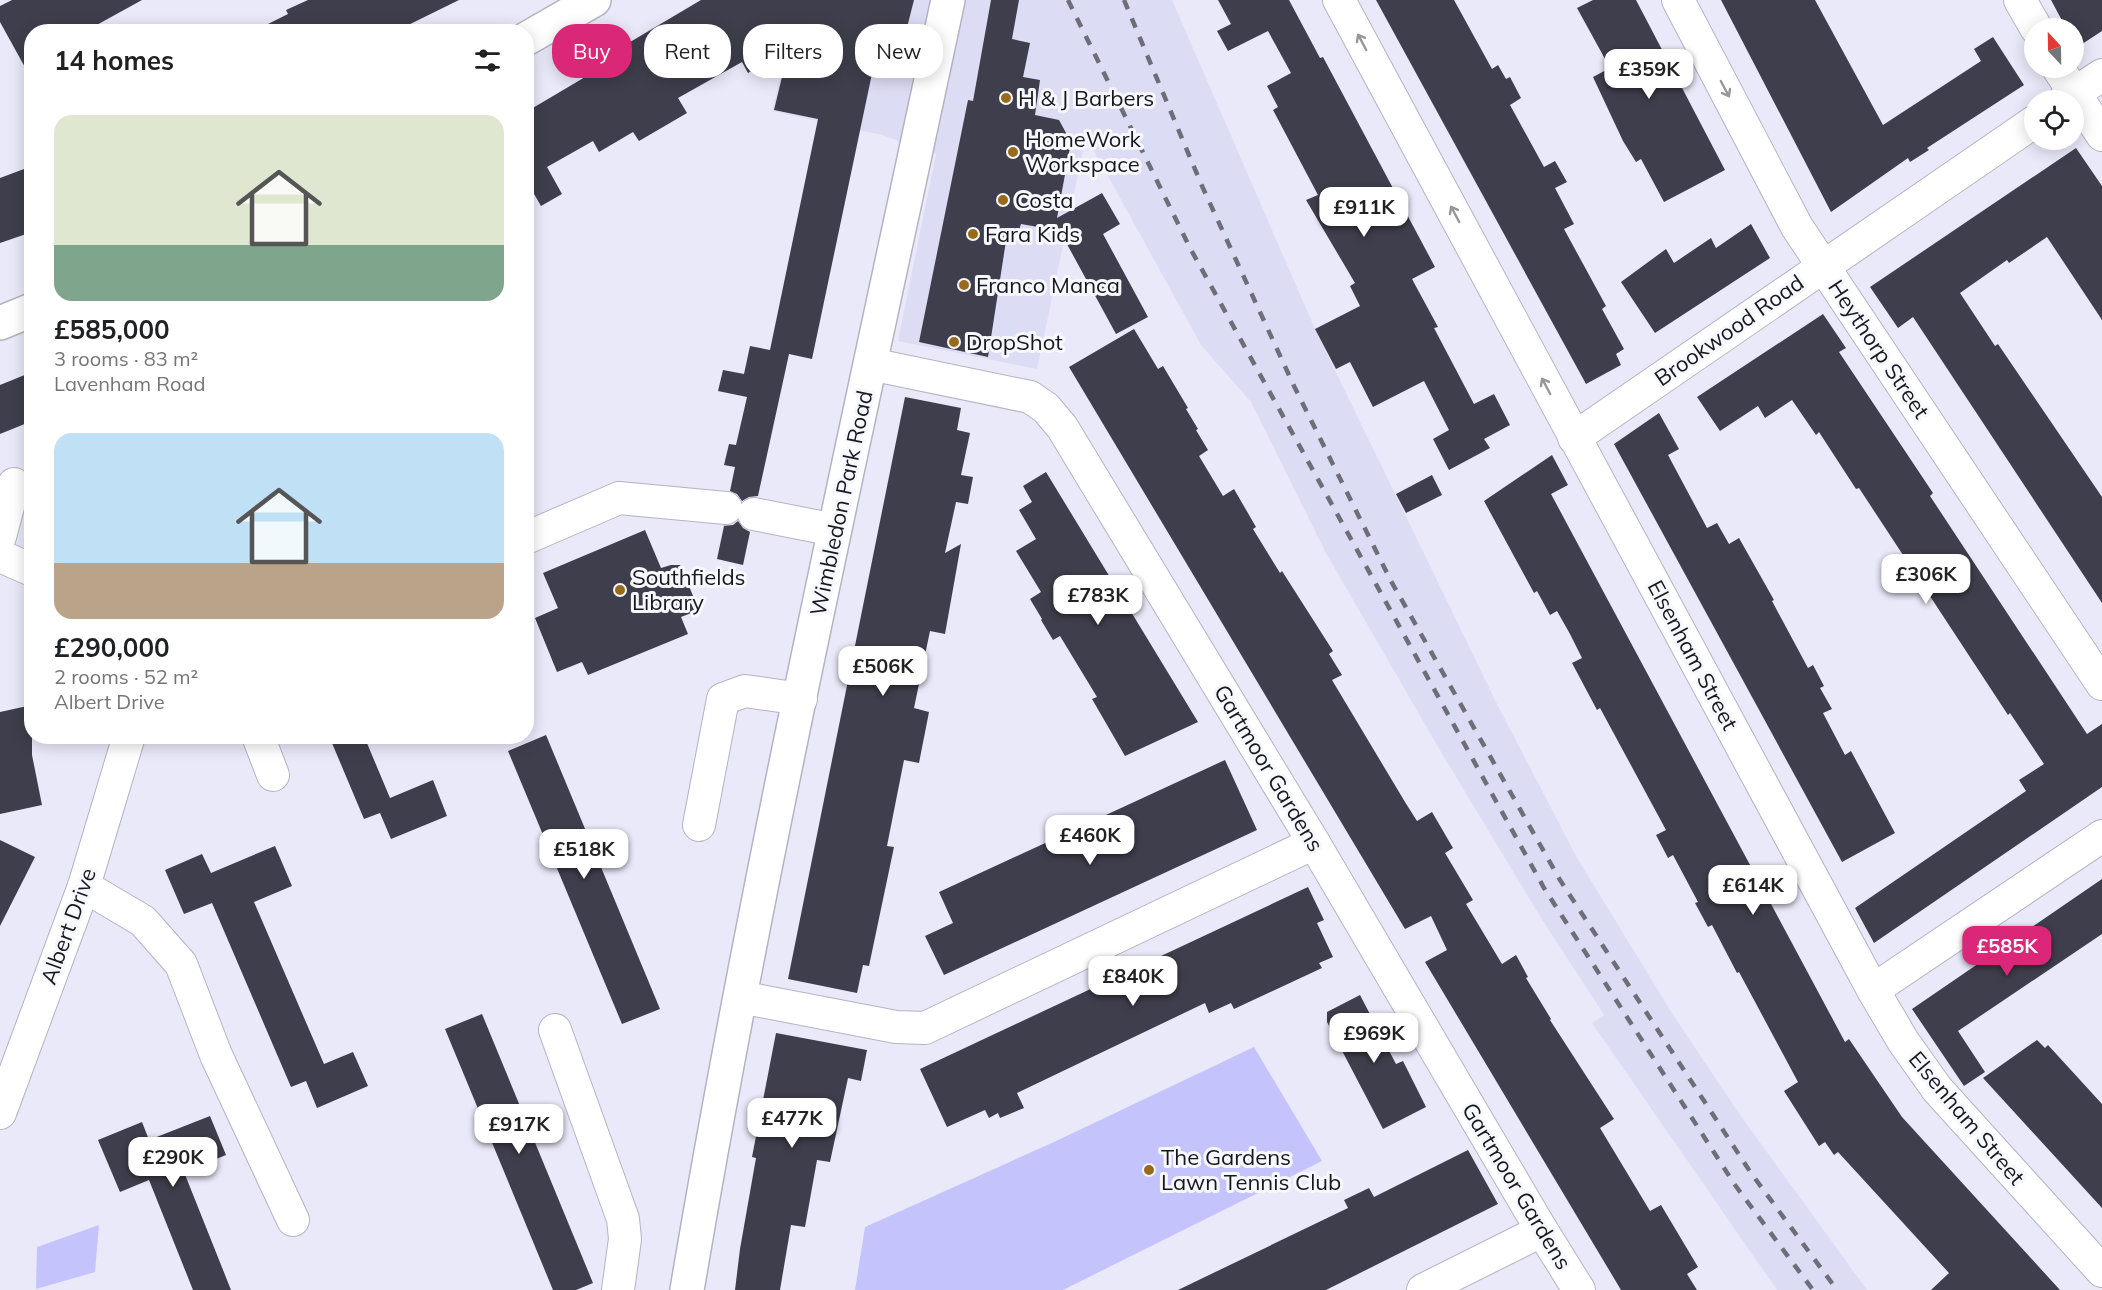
<!DOCTYPE html>
<html lang="en">
<head>
<meta charset="utf-8">
<style>
	body { margin:0; font-family:Mulish,sans-serif; background:#f6f6f6; color:#202124; height:100vh; display:flex; flex-direction:column; font-size:22px; white-space:nowrap }
	* { box-sizing:border-box; margin:0 }
	p { font-size:20px; color:#757577 }
	.icon { flex:none; width:33px; height:33px; fill:none; stroke:currentColor; stroke-width:2; stroke-linecap:round; stroke-linejoin:round }
	.map { position:relative; flex:1; overflow:hidden }
	.sheet { position:absolute; left:24px; top:24px; width:510px; height:720px; display:flex; flex-direction:column; background:#fff; border-radius:24px; box-shadow:0 3px 15px #0003 }
	.sheet>* { flex:none }
	.guide { position:absolute; left:552px; top:24px; width:570px; height:54px; display:flex; gap:12px }
	.needle { width:39px; rotate:338deg }
	.tools { position:absolute; left:2024px; top:18px; display:grid; gap:12px }
	.tools a { display:grid; place-items:center; width:60px; height:60px; border-radius:50%; background:#fff; box-shadow:0 3px 15px #0003; font-size:30px }
	.price { position:absolute; translate:-50% -51px; padding:0 14px; border-radius:12px; background:#fff; color:#222; font-size:20px; line-height:39px; filter:drop-shadow(0 2px 3px #0008) }
	.price::after { content:''; position:absolute; left:50%; top:36px; width:18px; height:14px; margin-left:-9px; background:inherit; clip-path:polygon(0 0,100% 0,50% 100%) }
	.price.on { background:#db2777; color:#fff }
	ul { padding:0; list-style:none }
	li { display:grid; align-content:center; gap:12px; height:318px; padding:0 30px }
	li span { display:grid; place-items:center; height:186px; border-radius:18px; color:#555 }
	li>.icon { margin-inline-start:auto }
	span .icon { width:108px; height:108px; fill:#fffc; stroke-width:1 }
	li b { font-size:26px }
	h2 { display:flex; justify-content:space-between; align-items:center; height:72px; padding:0 30px; font-size:26px }
	.pill { padding:0 21px; border-radius:24px; background:#fff; box-shadow:0 3px 15px #0003; font-size:21px; line-height:54px }
	.pill.on { background:#db2777; color:#fff }
	.map>svg:first-child { display:block }
	.built { fill:#dddcf5 }
	.green { fill:#c5c3fc }
	.building { fill:#3f3e4c }
	.lines { fill:none; stroke-linecap:round; stroke-linejoin:round }
	.minor-casing { stroke:#b3b3c3; stroke-width:34 }
	.tertiary-casing { stroke:#b3b3c3; stroke-width:36 }
	.minor { stroke:#fff; stroke-width:32 }
	.tertiary { stroke:#fff; stroke-width:33 }
	.rail { stroke:#6e6e79; stroke-width:4.5; stroke-dasharray:10 10; stroke-linecap:butt }
	.oneway { stroke:#979799 }
	.poi-dot { fill:#986b1a; stroke:#f7f7fe; stroke-width:2 }
	.labels { text-anchor:middle; dominant-baseline:central; stroke-width:6; stroke-linejoin:round; paint-order:stroke }
	.poi-label { font-size:22px; fill:#17171d; stroke:#f7f7fe; text-anchor:start }
	.street-label { font-size:22px; fill:#17171d; stroke:#f7f7fe }
</style>
</head>
<body>
<div class="map">
<svg width="2102" height="1290" viewBox="0 0 2102 1290">
	<rect width="100%" height="100%" fill="#e9e9fa"/>
	<polygon class="built" points="799,0 1172,0 1315,329 1496,702 1576,856 1673,1015 1740,1115 1867,1290 1777,1290 1592,1023 1604,1015 1538,913 1441,752 1326,553 1251,402 1201,345 1086,136 1037,369 898,341 936,154 882,135 772,111"/>
	<g class="green">
		<polygon points="1254,1047 1322,1161 1063,1290 855,1290 865,1227 1054,1142"/>
		<polygon points="99,1225 95,1272 36,1289 37,1247"/>
	</g>
	<g class="building">
		<polygon points="12,0 142,0 84,32 32,32 32,80 0,22 0,6"/>
		<polygon points="308,0 459,0 394,32 252,32 288,14 286,10"/>
		<polygon points="701,0 914,0 902,47 878,45 812,359 789,354 758,496 749,497 742,501 737,494 730,491 735,467 724,465 729,444 736,445 747,397 718,391 723,370 744,374 750,346 770,350 818,119 774,110 789,48 748,73 742,62 678,98 687,113 639,141 633,132 599,152 593,141 547,167 562,194 541,206 526,180 526,112 597,70 593,64"/>
		<polygon points="991,0 1019,0 1012,39 1030,43 1023,77 1040,80 1035,115 1059,120 1071,142 1057,218 1102,193 1120,224 1103,234 1148,317 1116,334 1056,224 1055,230 1021,224 1019,230 1008,228 988,357 919,342 968,100 973,101"/>
		<polygon points="1218,0 1289,0 1320,58 1323,57 1435,267 1412,279 1438,327 1434,328 1474,404 1494,394 1510,425 1484,439 1490,448 1449,470 1433,439 1449,430 1424,381 1373,407 1350,362 1336,369 1315,329 1360,306 1350,286 1355,283 1306,200 1318,195 1273,110 1278,107 1267,86 1291,73 1268,31 1228,51 1217,31 1231,24"/>
		<polygon points="1376,0 1454,0 1492,69 1498,65 1506,79 1510,77 1521,98 1510,105 1544,167 1555,161 1567,182 1555,188 1574,224 1564,229 1606,306 1602,309 1624,349 1616,354 1621,365 1586,384"/>
		<polygon points="1593,0 1636,0 1725,170 1664,202 1641,159 1636,162 1623,141 1593,77 1610,68 1577,8"/>
		<polygon points="1721,0 1815,0 1883,125 1981,61 1974,49 1993,37 2024,85 1927,148 1929,150 1910,162 1908,158 1831,212"/>
		<polygon points="2051,0 2102,0 2102,31 2076,48 2073,42 2073,28 2066,28"/>
		<polygon points="2076,148 2102,186 2102,320 2047,237 2009,263 2007,260 1960,293 1995,346 1998,344 2102,497 2102,603 1913,317 1898,328 1870,287"/>
		<polygon points="32,166 32,232 0,243 0,178"/>
		<polygon points="1751,224 1770,258 1655,333 1621,282 1666,249 1674,263 1711,238 1716,248"/>
		<polygon points="1823,314 1846,348 1839,352 1933,493 1930,496 2087,734 2102,724 2102,787 1874,943 1855,908 2026,791 2019,780 2044,764 2010,713 2008,715 1859,488 1856,489 1819,432 1816,435 1792,400 1765,418 1758,406 1720,431 1697,397"/>
		<polygon points="1134,329 1158,369 1163,366 1188,408 1186,409 1198,429 1196,430 1208,450 1199,456 1223,496 1234,489 1256,527 1253,529 1280,573 1282,571 1333,651 1329,654 1342,675 1332,680 1405,802 1417,821 1432,812 1453,848 1445,853 1473,900 1466,904 1502,964 1516,955 1528,977 1526,978 1551,1019 1550,1020 1614,1119 1600,1128 1650,1211 1661,1205 1698,1267 1687,1274 1697,1290 1621,1290 1425,962 1447,950 1431,916 1405,929 1069,367"/>
		<polygon points="32,372 32,421 0,434 0,385"/>
		<polygon points="905,397 961,408 957,430 970,433 961,475 973,477 968,504 956,502 945,553 961,544 945,634 930,631 914,708 929,712 919,763 904,760 887,846 894,847 869,966 863,965 857,993 788,979"/>
		<polygon points="1659,413 1679,449 1668,455 1707,528 1717,523 1729,544 1739,538 1774,600 1772,601 1808,668 1813,665 1824,686 1820,688 1832,709 1823,713 1845,755 1851,751 1895,833 1842,862 1614,444"/>
		<polygon points="1552,455 1568,485 1551,494 1845,1042 1849,1039 1902,1117 2060,1290 1931,1290 1949,1273 1838,1152 1834,1155 1825,1142 1819,1146 1784,1091 1798,1082 1739,972 1737,973 1712,925 1708,927 1695,903 1698,902 1673,855 1668,858 1656,835 1666,830 1600,708 1597,710 1572,663 1582,658 1570,634 1557,611 1550,615 1537,591 1534,593 1484,501"/>
		<polygon points="1046,472 1198,722 1125,756 1092,699 1097,697 1060,636 1053,640 1041,620 1042,619 1030,599 1041,592 1016,551 1036,539 1019,510 1032,502 1023,486"/>
		<polygon points="1432,475 1442,495 1406,513 1396,494"/>
		<polygon points="738,521 743,528 750,532 743,565 717,559 724,526 722,526 733,525"/>
		<polygon points="645,530 661,568 671,565 680,565 699,610 681,617 688,634 588,675 582,662 557,672 535,618 558,608 543,573"/>
		<polygon points="32,705 32,755 42,805 0,814 0,712"/>
		<polygon points="546,735 660,1009 622,1024 508,751"/>
		<polygon points="329,736 364,736 390,798 433,780 447,816 391,839 380,813 364,819"/>
		<polygon points="1225,760 1257,830 944,975 925,936 953,923 939,892"/>
		<polygon points="0,840 35,857 0,926"/>
		<polygon points="275,846 292,886 254,902 324,1064 353,1052 368,1086 317,1108 306,1081 291,1087 212,903 184,914 165,870 202,854 211,873"/>
		<polygon points="2102,879 2102,934 1958,1031 1985,1072 1964,1086 1912,1009"/>
		<polygon points="1308,887 1324,920 1317,923 1333,957 1319,963 1322,968 1234,1009 1231,1003 1209,1013 1205,1003 1017,1093 1024,1108 1000,1118 998,1113 989,1118 985,1110 947,1127 920,1069"/>
		<polygon points="1360,995 1396,1064 1403,1061 1426,1107 1383,1129 1327,1022 1327,1012"/>
		<polygon points="482,1014 593,1283 576,1290 553,1290 445,1029"/>
		<polygon points="776,1033 867,1050 861,1081 848,1078 830,1162 817,1160 805,1227 791,1225 780,1290 735,1290 740,1249 756,1158 752,1157"/>
		<polygon points="2037,1040 2045,1048 2048,1045 2102,1104 2102,1208 1983,1078"/>
		<polygon points="210,1116 226,1155 184,1172 231,1290 193,1290 149,1180 120,1192 98,1140 142,1122 149,1140"/>
		<polygon points="1468,1150 1498,1204 1326,1290 1178,1290 1348,1208 1344,1200 1369,1188 1374,1197"/>
	</g>
	<g class="lines">
		<defs>
			<g id="minor">
				<polyline points="1339,0 1873,990 1903,1041 1937,1089 2102,1271"/>
				<polyline points="1678,0 1797,227 2102,684"/>
				<polyline points="2020,0 2036,28"/>
				<polyline points="2058,68 2102,135"/>
				<polyline points="2064,100 2102,75"/>
				<polyline points="870,364 1030,397 1046,408 1062,427 1314,843 1541,1229 1579,1290"/>
				<polyline points="1574,438 2034,122"/>
				<polyline points="754,514 835,530"/>
				<polyline points="0,537 14,484"/>
				<polyline points="526,538 619,498 726,508"/>
				<polyline points="0,556 32,570"/>
				<polyline points="258,736 273,775"/>
				<polyline points="699,825 723,699 745,691 801,699"/>
				<polyline points="84,886 143,921 181,964 216,1055 293,1220"/>
				<polyline points="1873,990 2102,836"/>
				<polyline points="740,997 896,1027 925,1028 1314,843"/>
				<polyline points="555,1030 623,1219 625,1239 618,1290"/>
				<polyline points="0,1113 84,886 129,736"/>
				<polyline points="1423,1290 1529,1237 1541,1229"/>
			</g>
			<g id="tertiary">
				<polyline points="526,39 594,0"/>
				<polyline points="0,323 32,310"/>
				<path d="M687,1290C760,857 857,429 948,0"/>
			</g>
		</defs>
		<use href="#minor" class="minor-casing"/>
		<use href="#tertiary" class="tertiary-casing"/>
		<use href="#minor" class="minor"/>
		<use href="#tertiary" class="tertiary"/>
		<g class="rail">
			<polyline points="1068,0 1190,248 1544,888 1735,1185 1813,1290"/>
			<polyline points="1124,0 1202,186 1294,386 1391,581 1560,880 1751,1173 1837,1290"/>
		</g>
	</g>
	<defs><path id="oneway-shaft" d="M-6 0H5M1.5-3L5.5 0L1.5 3" fill="none" stroke-width="1.6" stroke-linecap="round" stroke-linejoin="round" transform="scale(1.5)"/></defs>
	<g class="oneway">
		<use href="#oneway-shaft" transform="translate(1362 42) rotate(-118)"/>
		<use href="#oneway-shaft" transform="translate(1725 89) rotate(62)"/>
		<use href="#oneway-shaft" transform="translate(1455 214) rotate(-118)"/>
		<use href="#oneway-shaft" transform="translate(1546 386) rotate(-118)"/>
	</g>
	<g class="poi-dot">
		<circle cx="1006" cy="98" r="6"/>
		<circle cx="1013" cy="152" r="6"/>
		<circle cx="1003" cy="200" r="6"/>
		<circle cx="973" cy="234" r="6"/>
		<circle cx="964" cy="285" r="6"/>
		<circle cx="954" cy="342" r="6"/>
		<circle cx="620" cy="590" r="6"/>
		<circle cx="1149" cy="1170" r="6"/>
	</g>
	<g class="labels">
		<g class="poi-label">
			<text x="1018" y="98">H &amp; J Barbers</text>
			<text x="1025" y="139">HomeWork<tspan x="1025" dy="25">Workspace</tspan></text>
			<text x="1015" y="200">Costa</text>
			<text x="985" y="234">Fara Kids</text>
			<text x="976" y="285">Franco Manca</text>
			<text x="966" y="342">DropShot</text>
			<text x="632" y="577">Southfields<tspan x="632" dy="25">Library</tspan></text>
			<text x="1161" y="1157">The Gardens<tspan x="1161" dy="25">Lawn Tennis Club</tspan></text>
		</g>
		<g class="street-label">
			<text transform="translate(1729 330) rotate(-35)">Brookwood Road</text>
			<text transform="translate(1879 349) rotate(56)">Heythorp Street</text>
			<text transform="translate(841 503) rotate(-78)">Wimbledon Park Road</text>
			<text transform="translate(1693 655) rotate(62)">Elsenham Street</text>
			<text transform="translate(1269 768) rotate(59)">Gartmoor Gardens</text>
			<text transform="translate(68 926) rotate(-70)">Albert Drive</text>
			<text transform="translate(1967 1118) rotate(50)">Elsenham Street</text>
			<text transform="translate(1517 1186) rotate(59)">Gartmoor Gardens</text>
		</g>
	</g>
</svg>
<div class="tools">
<a><svg class="needle" viewBox="-14 -14 28 28"><path d="M0-13l5 13h-10z" fill="#e53935"/><path d="M0 13l5-13h-10z" fill="#757577"/></svg></a>
<a><svg class="icon" aria-label="locate" viewBox="0 0 24 24"><circle cx="12" cy="12" r="6"/><path d="M12 2v4M12 18v4M2 12h4M18 12h4"/></svg></a>
</div>
<b class="price" style="left:1649px;top:100px">£359K</b>
<b class="price" style="left:1364px;top:238px">£911K</b>
<b class="price" style="left:1926px;top:605px">£306K</b>
<b class="price" style="left:1098px;top:626px">£783K</b>
<b class="price" style="left:883px;top:697px">£506K</b>
<b class="price" style="left:1090px;top:866px">£460K</b>
<b class="price" style="left:584px;top:880px">£518K</b>
<b class="price" style="left:1753px;top:916px">£614K</b>
<b class="price on" style="left:2007px;top:977px">£585K</b>
<b class="price" style="left:1133px;top:1007px">£840K</b>
<b class="price" style="left:1374px;top:1064px">£969K</b>
<b class="price" style="left:792px;top:1149px">£477K</b>
<b class="price" style="left:519px;top:1155px">£917K</b>
<b class="price" style="left:173px;top:1188px">£290K</b>
<div class="guide">
<a class="pill on">Buy</a>
<a class="pill">Rent</a>
<a class="pill">Filters</a>
<a class="pill">New</a>
</div>
<section class="sheet">
<h2>14 homes<svg class="icon" aria-label="filters" viewBox="0 0 24 24"><path d="M4 7h16M4 17h16"/><circle cx="9" cy="7" r="2"/><circle cx="15" cy="17" r="2"/></svg></h2>
<ul>
<li><span style="background:linear-gradient(#dfe7d0 70%,#7fa58c 0)"><svg class="icon" aria-label="home" viewBox="0 0 24 24"><path d="M3 11l9-7 9 7M6 9v11h12V9"/></svg></span><div><b>£585,000</b><p>3 rooms · 83 m²</p><p>Lavenham Road</p></div></li>
<li><span style="background:linear-gradient(#bfe0f5 70%,#b9a48a 0)"><svg class="icon" aria-label="home" viewBox="0 0 24 24"><path d="M3 11l9-7 9 7M6 9v11h12V9"/></svg></span><div><b>£290,000</b><p>2 rooms · 52 m²</p><p>Albert Drive</p></div></li>
</ul>
</section>
</div>
</body>
</html>
